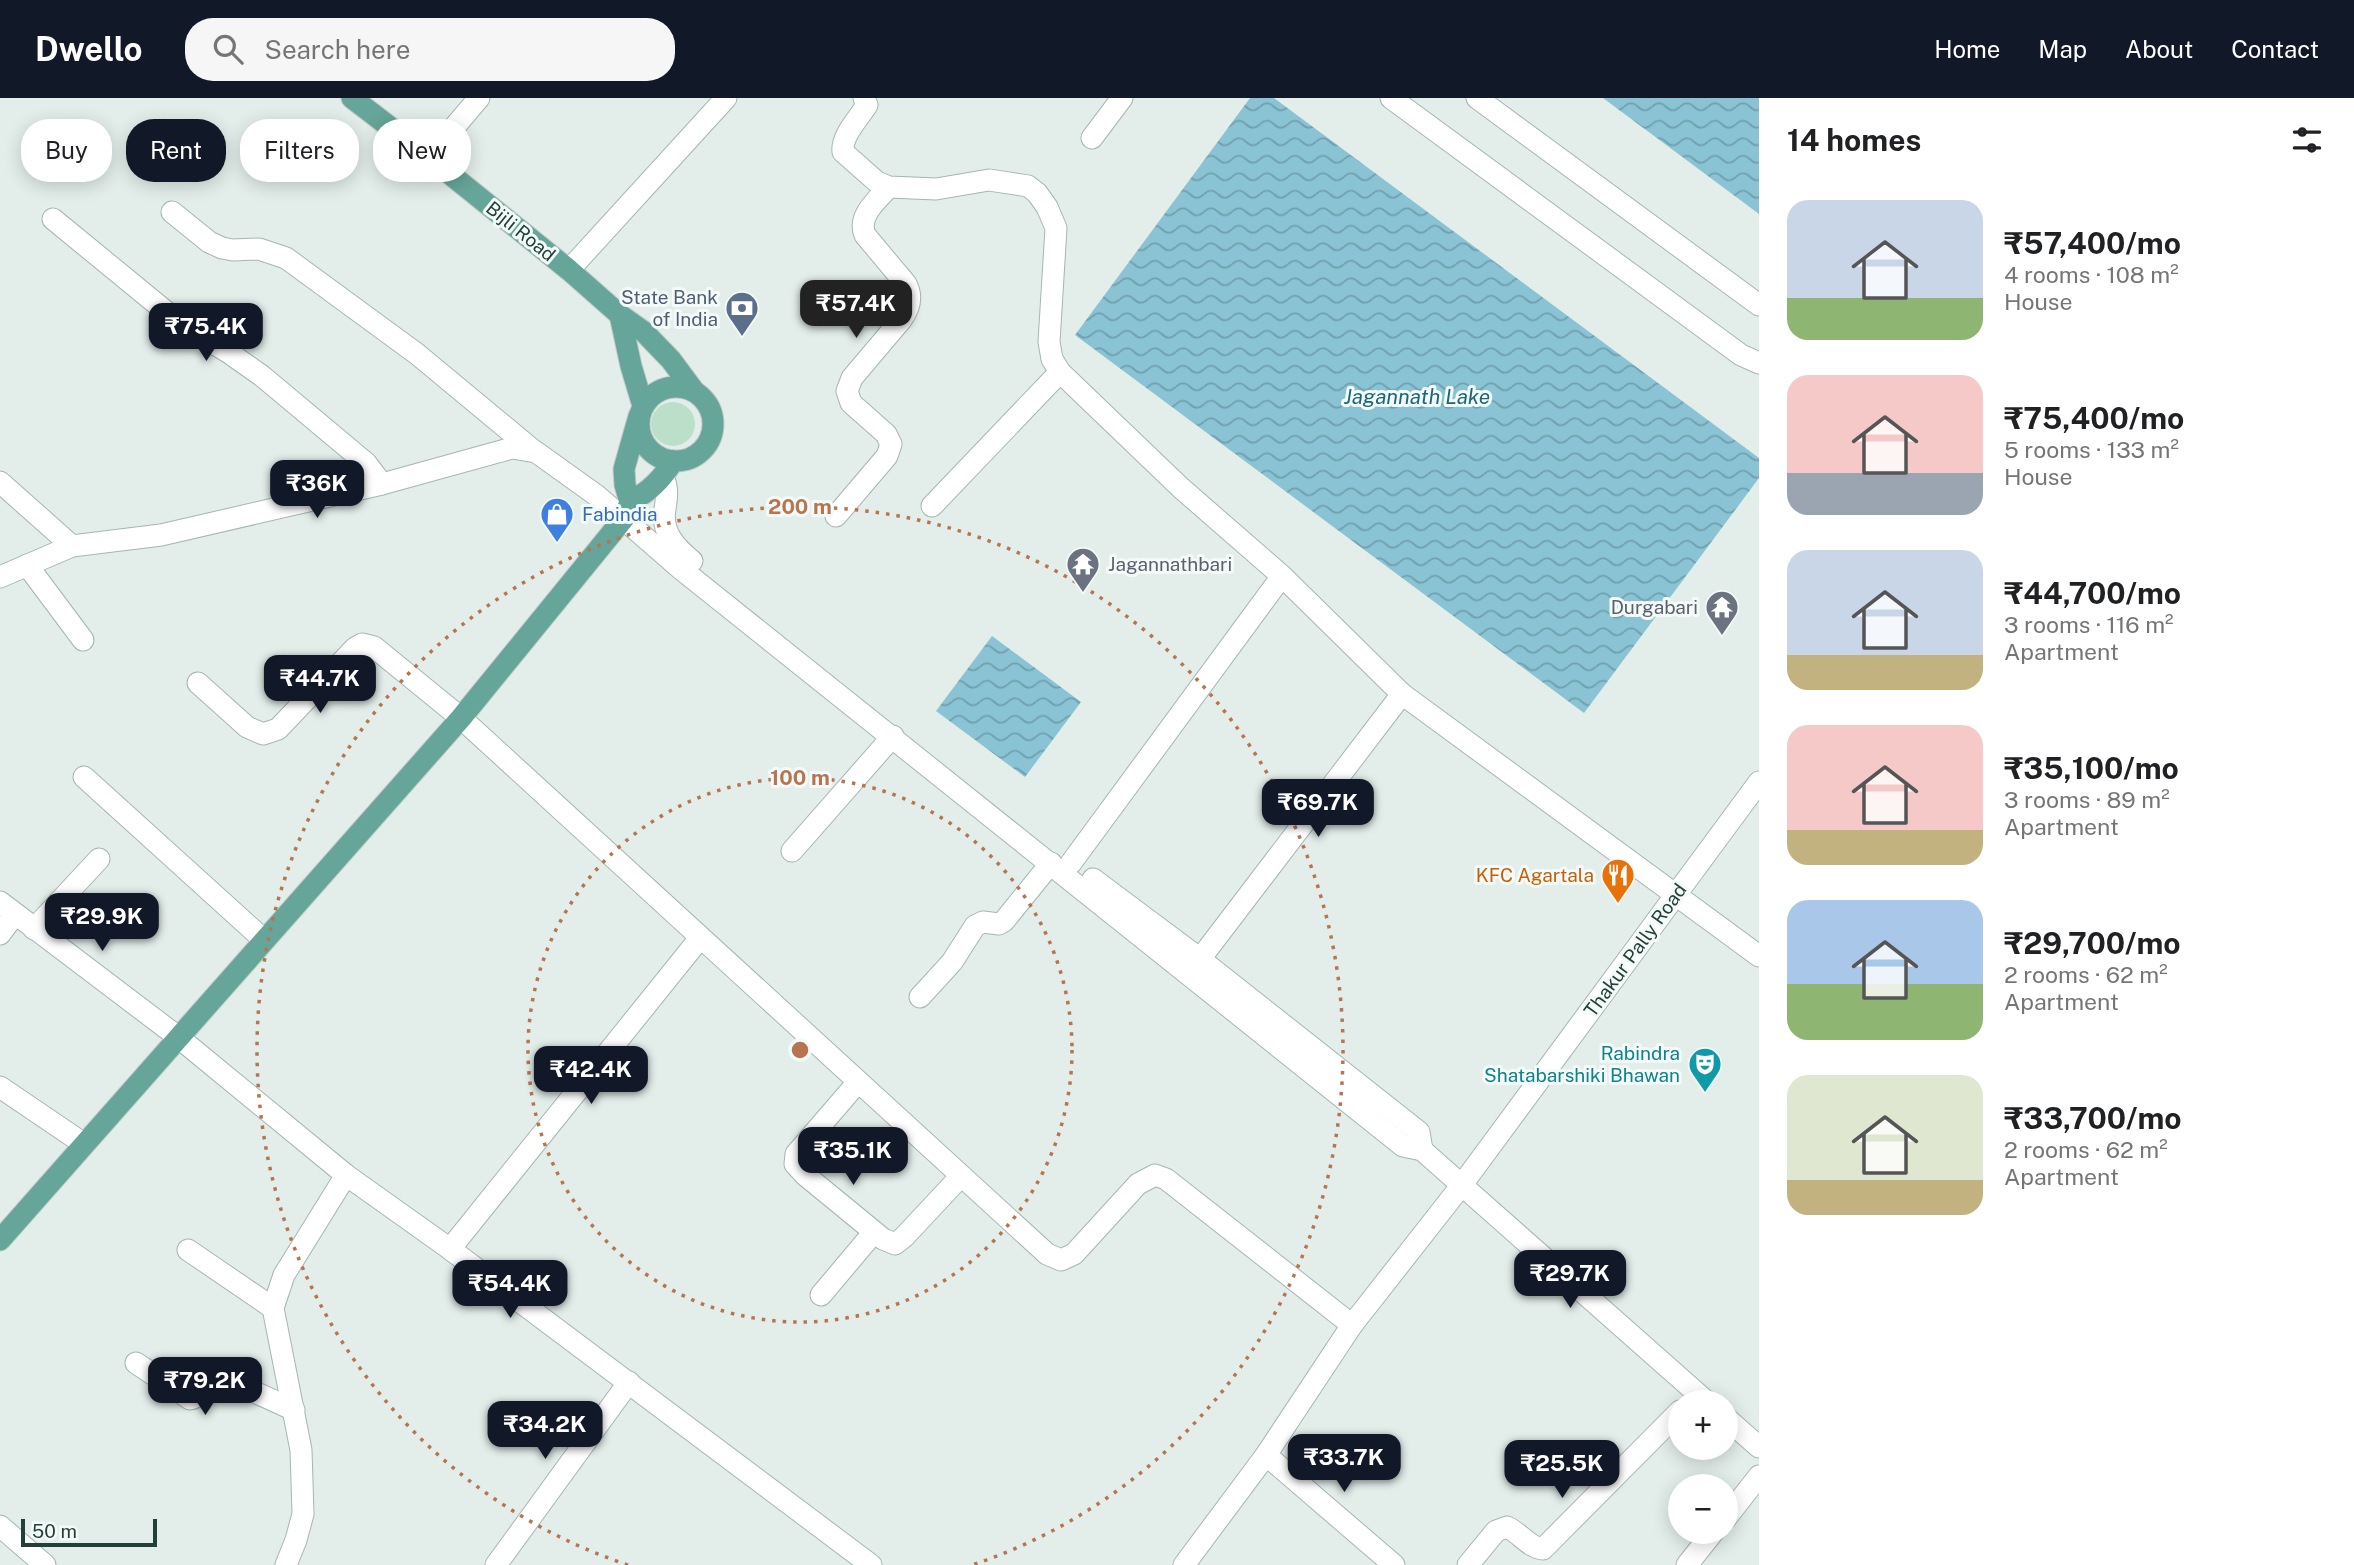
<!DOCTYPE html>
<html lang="en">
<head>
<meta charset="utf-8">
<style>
	body { margin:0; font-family:"Public Sans",sans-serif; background:#f6f6f6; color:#202124; height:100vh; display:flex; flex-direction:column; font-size:26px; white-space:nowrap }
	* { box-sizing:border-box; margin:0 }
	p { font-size:23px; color:#757577 }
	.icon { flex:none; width:38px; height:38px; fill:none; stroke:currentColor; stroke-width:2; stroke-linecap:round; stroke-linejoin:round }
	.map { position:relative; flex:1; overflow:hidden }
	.details { display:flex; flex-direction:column; background:#fff; width:595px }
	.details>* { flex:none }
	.banner { position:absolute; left:21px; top:21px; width:665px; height:63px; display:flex; gap:14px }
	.buttons { position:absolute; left:1668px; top:1292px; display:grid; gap:14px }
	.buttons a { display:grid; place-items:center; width:70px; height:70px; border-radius:50%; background:#fff; box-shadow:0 4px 18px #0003; font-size:35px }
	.scale { position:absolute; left:21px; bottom:18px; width:136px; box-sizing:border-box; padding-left:7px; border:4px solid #22403a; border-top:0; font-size:19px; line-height:24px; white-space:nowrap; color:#22403a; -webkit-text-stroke:5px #f4faf7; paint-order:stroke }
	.price { position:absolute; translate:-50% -60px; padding:0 16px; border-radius:14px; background:#111827; color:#fff; font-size:23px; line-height:46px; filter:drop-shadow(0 2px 4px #0008) }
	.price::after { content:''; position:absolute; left:50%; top:42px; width:21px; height:16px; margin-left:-10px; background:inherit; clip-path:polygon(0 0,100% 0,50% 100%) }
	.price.on { background:#222; color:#fff }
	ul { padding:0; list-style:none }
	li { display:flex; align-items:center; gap:21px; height:175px; padding:0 28px }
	li span { display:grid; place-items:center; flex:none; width:196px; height:140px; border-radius:21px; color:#555 }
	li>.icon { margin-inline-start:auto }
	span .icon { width:84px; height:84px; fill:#fffc; stroke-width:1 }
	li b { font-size:30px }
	h2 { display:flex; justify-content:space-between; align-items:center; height:84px; padding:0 28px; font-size:30px }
	.tag { padding:0 24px; border-radius:28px; background:#fff; box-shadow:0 4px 18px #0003; font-size:24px; line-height:63px }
	.tag.on { background:#111827; color:#fff }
	header { display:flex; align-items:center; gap:42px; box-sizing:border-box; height:98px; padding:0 35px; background:#111827; color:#fff }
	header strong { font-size:33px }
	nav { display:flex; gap:38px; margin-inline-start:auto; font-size:24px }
	.search { width:490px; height:63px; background:#f6f6f6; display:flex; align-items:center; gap:18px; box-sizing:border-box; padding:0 24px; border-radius:28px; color:#757577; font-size:26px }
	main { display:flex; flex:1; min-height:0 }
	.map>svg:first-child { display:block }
	.green { fill:#bbdfc8 }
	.water { fill:url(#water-waves) }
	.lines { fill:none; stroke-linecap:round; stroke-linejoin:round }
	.minor-casing { stroke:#a5b6b2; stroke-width:23 }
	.major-casing { stroke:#c1cac8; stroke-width:23 }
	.minor { stroke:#fff; stroke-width:21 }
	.major { stroke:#66a599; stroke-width:21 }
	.ring { fill:none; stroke:#b7744f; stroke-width:3.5; stroke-dasharray:3.5 7 }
	.labels { text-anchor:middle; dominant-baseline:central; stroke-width:6; stroke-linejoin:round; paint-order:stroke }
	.street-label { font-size:19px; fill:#22403a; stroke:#f4faf7 }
	.service-label { font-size:19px; fill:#4e5e75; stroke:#f4faf7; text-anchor:end }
	.shop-label { font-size:19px; fill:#366cbe; stroke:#f4faf7; text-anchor:start }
	.worship-label { font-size:19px; fill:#5b616d; stroke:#f4faf7; text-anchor:start }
	.food-label { font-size:19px; fill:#c56008; stroke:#f4faf7; text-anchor:end }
	.culture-label { font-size:19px; fill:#0d838f; stroke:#f4faf7; text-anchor:end }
	.water-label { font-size:21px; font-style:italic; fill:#19667e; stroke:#f4faf7 }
	.centre { fill:#b7744f; stroke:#f4faf7; stroke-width:3.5 }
	.ring-label { font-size:21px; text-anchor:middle; font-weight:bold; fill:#b7744f; stroke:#f4faf7; stroke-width:6; stroke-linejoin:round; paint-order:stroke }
</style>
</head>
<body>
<header>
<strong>Dwello</strong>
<div class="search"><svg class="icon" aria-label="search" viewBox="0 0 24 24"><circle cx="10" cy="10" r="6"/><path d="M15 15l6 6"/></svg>Search here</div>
<nav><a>Home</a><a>Map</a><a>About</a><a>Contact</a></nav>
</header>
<main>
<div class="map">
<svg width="1759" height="1467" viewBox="0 0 1759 1467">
	<defs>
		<pattern id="water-waves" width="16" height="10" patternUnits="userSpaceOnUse" patternTransform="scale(1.75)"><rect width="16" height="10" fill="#8ac3d4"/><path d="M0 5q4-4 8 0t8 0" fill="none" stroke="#70a0ad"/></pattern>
	</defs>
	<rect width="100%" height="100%" fill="#e3eeea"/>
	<circle class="green" cx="673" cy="326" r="22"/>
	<g class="water">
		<polygon points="1250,0 1274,0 1759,360 1759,380 1584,615 1075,237"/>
		<polygon points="1603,0 1759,0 1759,116"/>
		<polygon points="992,538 1081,604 1025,679 936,613"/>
	</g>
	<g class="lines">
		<defs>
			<g id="minor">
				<path d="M864,0L867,7C859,20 841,38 843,54L877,84L889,89L936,91L989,82L1028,88L1037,95L1047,109L1056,130L1049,244L1052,261L1060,274L1181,390L1282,478L1402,596L1759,858"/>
				<polyline points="1391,0 1741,257 1759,265"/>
				<polyline points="1477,0 1759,207"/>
				<polyline points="1092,40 1122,0"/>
				<polyline points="429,59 479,0"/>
				<polyline points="172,114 209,144 222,150 233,152 259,151 286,160 417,256 534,353"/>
				<polyline points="53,121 181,226 228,254 262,278 366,365 382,386"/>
				<polyline points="569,172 726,0"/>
				<path d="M663,378C668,390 667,399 665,411C661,434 675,449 692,463"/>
				<polyline points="0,384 72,448"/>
				<polyline points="932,408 1060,274"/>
				<path d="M836,418L887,358L891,346L886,336L851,305L847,293L852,280L901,222C910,210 913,199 906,186L865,137C857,118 877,102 889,89"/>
				<polyline points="27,467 83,542"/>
				<polyline points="0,479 72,448 161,437 382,386 512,350 536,354 596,397 681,471 1403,1048 1422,1052 1707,1304"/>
				<polyline points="198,585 247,629 263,636 278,631 355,550 362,546 374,549 461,620 1047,1156 1061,1162 1074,1156 1138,1086 1155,1077 1166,1081 1352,1227"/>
				<polyline points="84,679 264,842"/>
				<polyline points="792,753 893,638"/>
				<polyline points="1071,765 1282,478"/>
				<polyline points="1093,781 1200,861 1419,1034 1422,1052"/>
				<polyline points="0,804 178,939 346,1077 450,1151 871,1467"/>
				<polyline points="34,831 99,761"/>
				<polyline points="0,836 15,816"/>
				<polyline points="1200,861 1402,596"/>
				<polyline points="920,899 952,864 975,828 983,824 999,826 1004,823 1051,765"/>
				<polyline points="858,984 796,1056 795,1066 805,1077 883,1141 895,1146 904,1139 961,1078"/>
				<polyline points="0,989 84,1046"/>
				<polyline points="450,1151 700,840"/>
				<polyline points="188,1152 273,1210"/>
				<polyline points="821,1197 874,1134"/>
				<path d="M136,1265L190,1301C202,1299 204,1285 216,1283C229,1280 280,1306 294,1312"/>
				<polyline points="1726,1320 1759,1349"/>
				<polyline points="1266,1357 1394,1467"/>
				<polyline points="1726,1420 1759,1378"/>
				<polyline points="0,1428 45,1467"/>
				<polyline points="286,1467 296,1442 303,1416 301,1352 273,1210 284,1177 346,1077"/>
				<polyline points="496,1467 629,1284"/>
				<polyline points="1184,1467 1266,1357 1352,1227 1461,1088 1759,684"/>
				<path d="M1468,1467L1496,1433L1507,1429C1519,1434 1529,1450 1543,1451L1680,1313"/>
				<polyline points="1687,1467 1714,1433"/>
			</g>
			<g id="major">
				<polyline points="352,0 429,59 569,172 620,217 644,234 671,262 694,293"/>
				<polyline points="620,217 631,268 643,308"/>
				<circle cx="676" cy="326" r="37"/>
				<path d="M630,404C650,393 662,381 673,363"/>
				<polyline points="0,1142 461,620 624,420 630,404 625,387 624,371 639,318"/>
			</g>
		</defs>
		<use href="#minor" class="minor-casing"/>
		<use href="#major" class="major-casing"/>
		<use href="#minor" class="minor"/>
		<use href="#major" class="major"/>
	</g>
	<g class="ring">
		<circle cx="800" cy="952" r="272"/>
		<path d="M628 1467A543 543 0 1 1 972 1467"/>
	</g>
	<defs>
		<symbol id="bank-pin" viewBox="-11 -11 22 30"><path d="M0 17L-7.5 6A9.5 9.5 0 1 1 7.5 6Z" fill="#5c6f8a" stroke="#f4faf7"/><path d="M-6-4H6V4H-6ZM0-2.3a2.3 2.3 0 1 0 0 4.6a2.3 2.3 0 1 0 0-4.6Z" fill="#fff"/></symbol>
		<symbol id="shop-pin" viewBox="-11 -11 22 30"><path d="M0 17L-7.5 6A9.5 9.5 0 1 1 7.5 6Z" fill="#3f7fe0" stroke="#f4faf7"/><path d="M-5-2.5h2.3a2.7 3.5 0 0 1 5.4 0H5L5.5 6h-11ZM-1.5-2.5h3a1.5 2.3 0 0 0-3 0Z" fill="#fff"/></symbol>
		<symbol id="temple-pin" viewBox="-11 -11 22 30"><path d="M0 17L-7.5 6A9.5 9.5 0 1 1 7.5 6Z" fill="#6b7280" stroke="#f4faf7"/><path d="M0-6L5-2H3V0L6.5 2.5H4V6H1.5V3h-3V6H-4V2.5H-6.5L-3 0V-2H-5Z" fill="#fff"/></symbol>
		<symbol id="restaurant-pin" viewBox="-11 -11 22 30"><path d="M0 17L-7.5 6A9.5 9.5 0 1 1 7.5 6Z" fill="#e8710a" stroke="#f4faf7"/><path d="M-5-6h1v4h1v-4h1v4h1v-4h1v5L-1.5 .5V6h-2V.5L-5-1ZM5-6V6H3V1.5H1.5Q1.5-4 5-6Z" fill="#fff"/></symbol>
		<symbol id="theatre-pin" viewBox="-11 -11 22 30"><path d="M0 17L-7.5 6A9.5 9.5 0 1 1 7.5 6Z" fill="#0f9aa8" stroke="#f4faf7"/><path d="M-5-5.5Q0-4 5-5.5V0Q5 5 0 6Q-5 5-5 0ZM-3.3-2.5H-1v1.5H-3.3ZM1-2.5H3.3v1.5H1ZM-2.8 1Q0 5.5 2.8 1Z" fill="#fff"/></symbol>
	</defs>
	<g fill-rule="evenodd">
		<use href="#bank-pin" x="723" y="191" width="38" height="52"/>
		<use href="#shop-pin" x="538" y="397" width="38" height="52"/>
		<use href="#temple-pin" x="1064" y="447" width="38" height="52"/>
		<use href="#temple-pin" x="1703" y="490" width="38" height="52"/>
		<use href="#restaurant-pin" x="1599" y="758" width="38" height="52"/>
		<use href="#theatre-pin" x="1686" y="947" width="38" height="52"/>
	</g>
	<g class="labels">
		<g class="street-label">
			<text transform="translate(521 133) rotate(39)">Bijli Road</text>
			<text transform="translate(1635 852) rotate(-54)">Thakur Pally Road</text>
		</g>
		<g class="service-label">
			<text x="718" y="199">State Bank<tspan x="718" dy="22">of India</tspan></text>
		</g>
		<g class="shop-label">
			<text x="582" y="416">Fabindia</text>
		</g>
		<g class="worship-label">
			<text x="1108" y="466">Jagannathbari</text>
			<text x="1698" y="509" text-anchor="end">Durgabari</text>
		</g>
		<g class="food-label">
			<text x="1594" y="777">KFC Agartala</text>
		</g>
		<g class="culture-label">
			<text x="1680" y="955">Rabindra<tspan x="1680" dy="22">Shatabarshiki Bhawan</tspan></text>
		</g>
		<g class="water-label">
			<text x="1417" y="298">Jagannath Lake</text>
		</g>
	</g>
	<circle cx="800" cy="952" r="10" class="centre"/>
	<g class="ring-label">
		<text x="800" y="416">200 m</text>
		<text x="800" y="687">100 m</text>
	</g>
</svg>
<div class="buttons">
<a>+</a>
<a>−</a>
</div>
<div class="scale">50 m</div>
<b class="price on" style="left:856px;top:242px">₹57.4K</b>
<b class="price" style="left:206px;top:265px">₹75.4K</b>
<b class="price" style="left:317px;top:422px">₹36K</b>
<b class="price" style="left:320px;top:617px">₹44.7K</b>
<b class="price" style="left:1318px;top:741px">₹69.7K</b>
<b class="price" style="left:102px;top:855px">₹29.9K</b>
<b class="price" style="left:591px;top:1008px">₹42.4K</b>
<b class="price" style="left:853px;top:1089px">₹35.1K</b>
<b class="price" style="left:1570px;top:1212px">₹29.7K</b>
<b class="price" style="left:510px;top:1222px">₹54.4K</b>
<b class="price" style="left:205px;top:1319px">₹79.2K</b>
<b class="price" style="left:545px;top:1363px">₹34.2K</b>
<b class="price" style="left:1344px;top:1396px">₹33.7K</b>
<b class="price" style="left:1562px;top:1402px">₹25.5K</b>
<div class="banner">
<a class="tag">Buy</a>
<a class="tag on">Rent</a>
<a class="tag">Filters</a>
<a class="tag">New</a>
</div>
</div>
<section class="details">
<h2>14 homes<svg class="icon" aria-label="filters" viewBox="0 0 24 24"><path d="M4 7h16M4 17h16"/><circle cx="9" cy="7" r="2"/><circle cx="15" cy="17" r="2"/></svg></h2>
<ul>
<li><span style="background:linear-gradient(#c9d6e8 70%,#8fb573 0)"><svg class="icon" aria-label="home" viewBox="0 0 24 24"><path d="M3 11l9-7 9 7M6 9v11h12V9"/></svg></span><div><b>₹57,400/mo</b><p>4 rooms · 108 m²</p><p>House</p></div></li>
<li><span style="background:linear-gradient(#f6c9c9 70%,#9aa5b1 0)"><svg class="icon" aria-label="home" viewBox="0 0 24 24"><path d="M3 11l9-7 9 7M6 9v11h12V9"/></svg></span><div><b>₹75,400/mo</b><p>5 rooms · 133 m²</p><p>House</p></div></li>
<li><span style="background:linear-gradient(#c9d6e8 75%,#c2b280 0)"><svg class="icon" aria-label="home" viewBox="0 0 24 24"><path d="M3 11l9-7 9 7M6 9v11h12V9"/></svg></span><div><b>₹44,700/mo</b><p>3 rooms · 116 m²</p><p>Apartment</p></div></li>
<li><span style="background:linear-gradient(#f6c9c9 75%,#c2b280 0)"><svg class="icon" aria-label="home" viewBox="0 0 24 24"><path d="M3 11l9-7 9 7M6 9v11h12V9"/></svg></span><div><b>₹35,100/mo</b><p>3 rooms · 89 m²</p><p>Apartment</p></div></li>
<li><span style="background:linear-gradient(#a9c7e8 60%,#8fb573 0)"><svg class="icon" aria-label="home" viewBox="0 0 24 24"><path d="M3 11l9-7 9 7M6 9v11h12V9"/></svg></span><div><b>₹29,700/mo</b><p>2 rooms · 62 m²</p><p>Apartment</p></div></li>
<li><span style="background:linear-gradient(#dfe7d0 75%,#c2b280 0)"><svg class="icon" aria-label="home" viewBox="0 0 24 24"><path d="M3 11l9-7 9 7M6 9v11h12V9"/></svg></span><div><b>₹33,700/mo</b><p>2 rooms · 62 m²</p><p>Apartment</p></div></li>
</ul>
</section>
</main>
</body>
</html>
